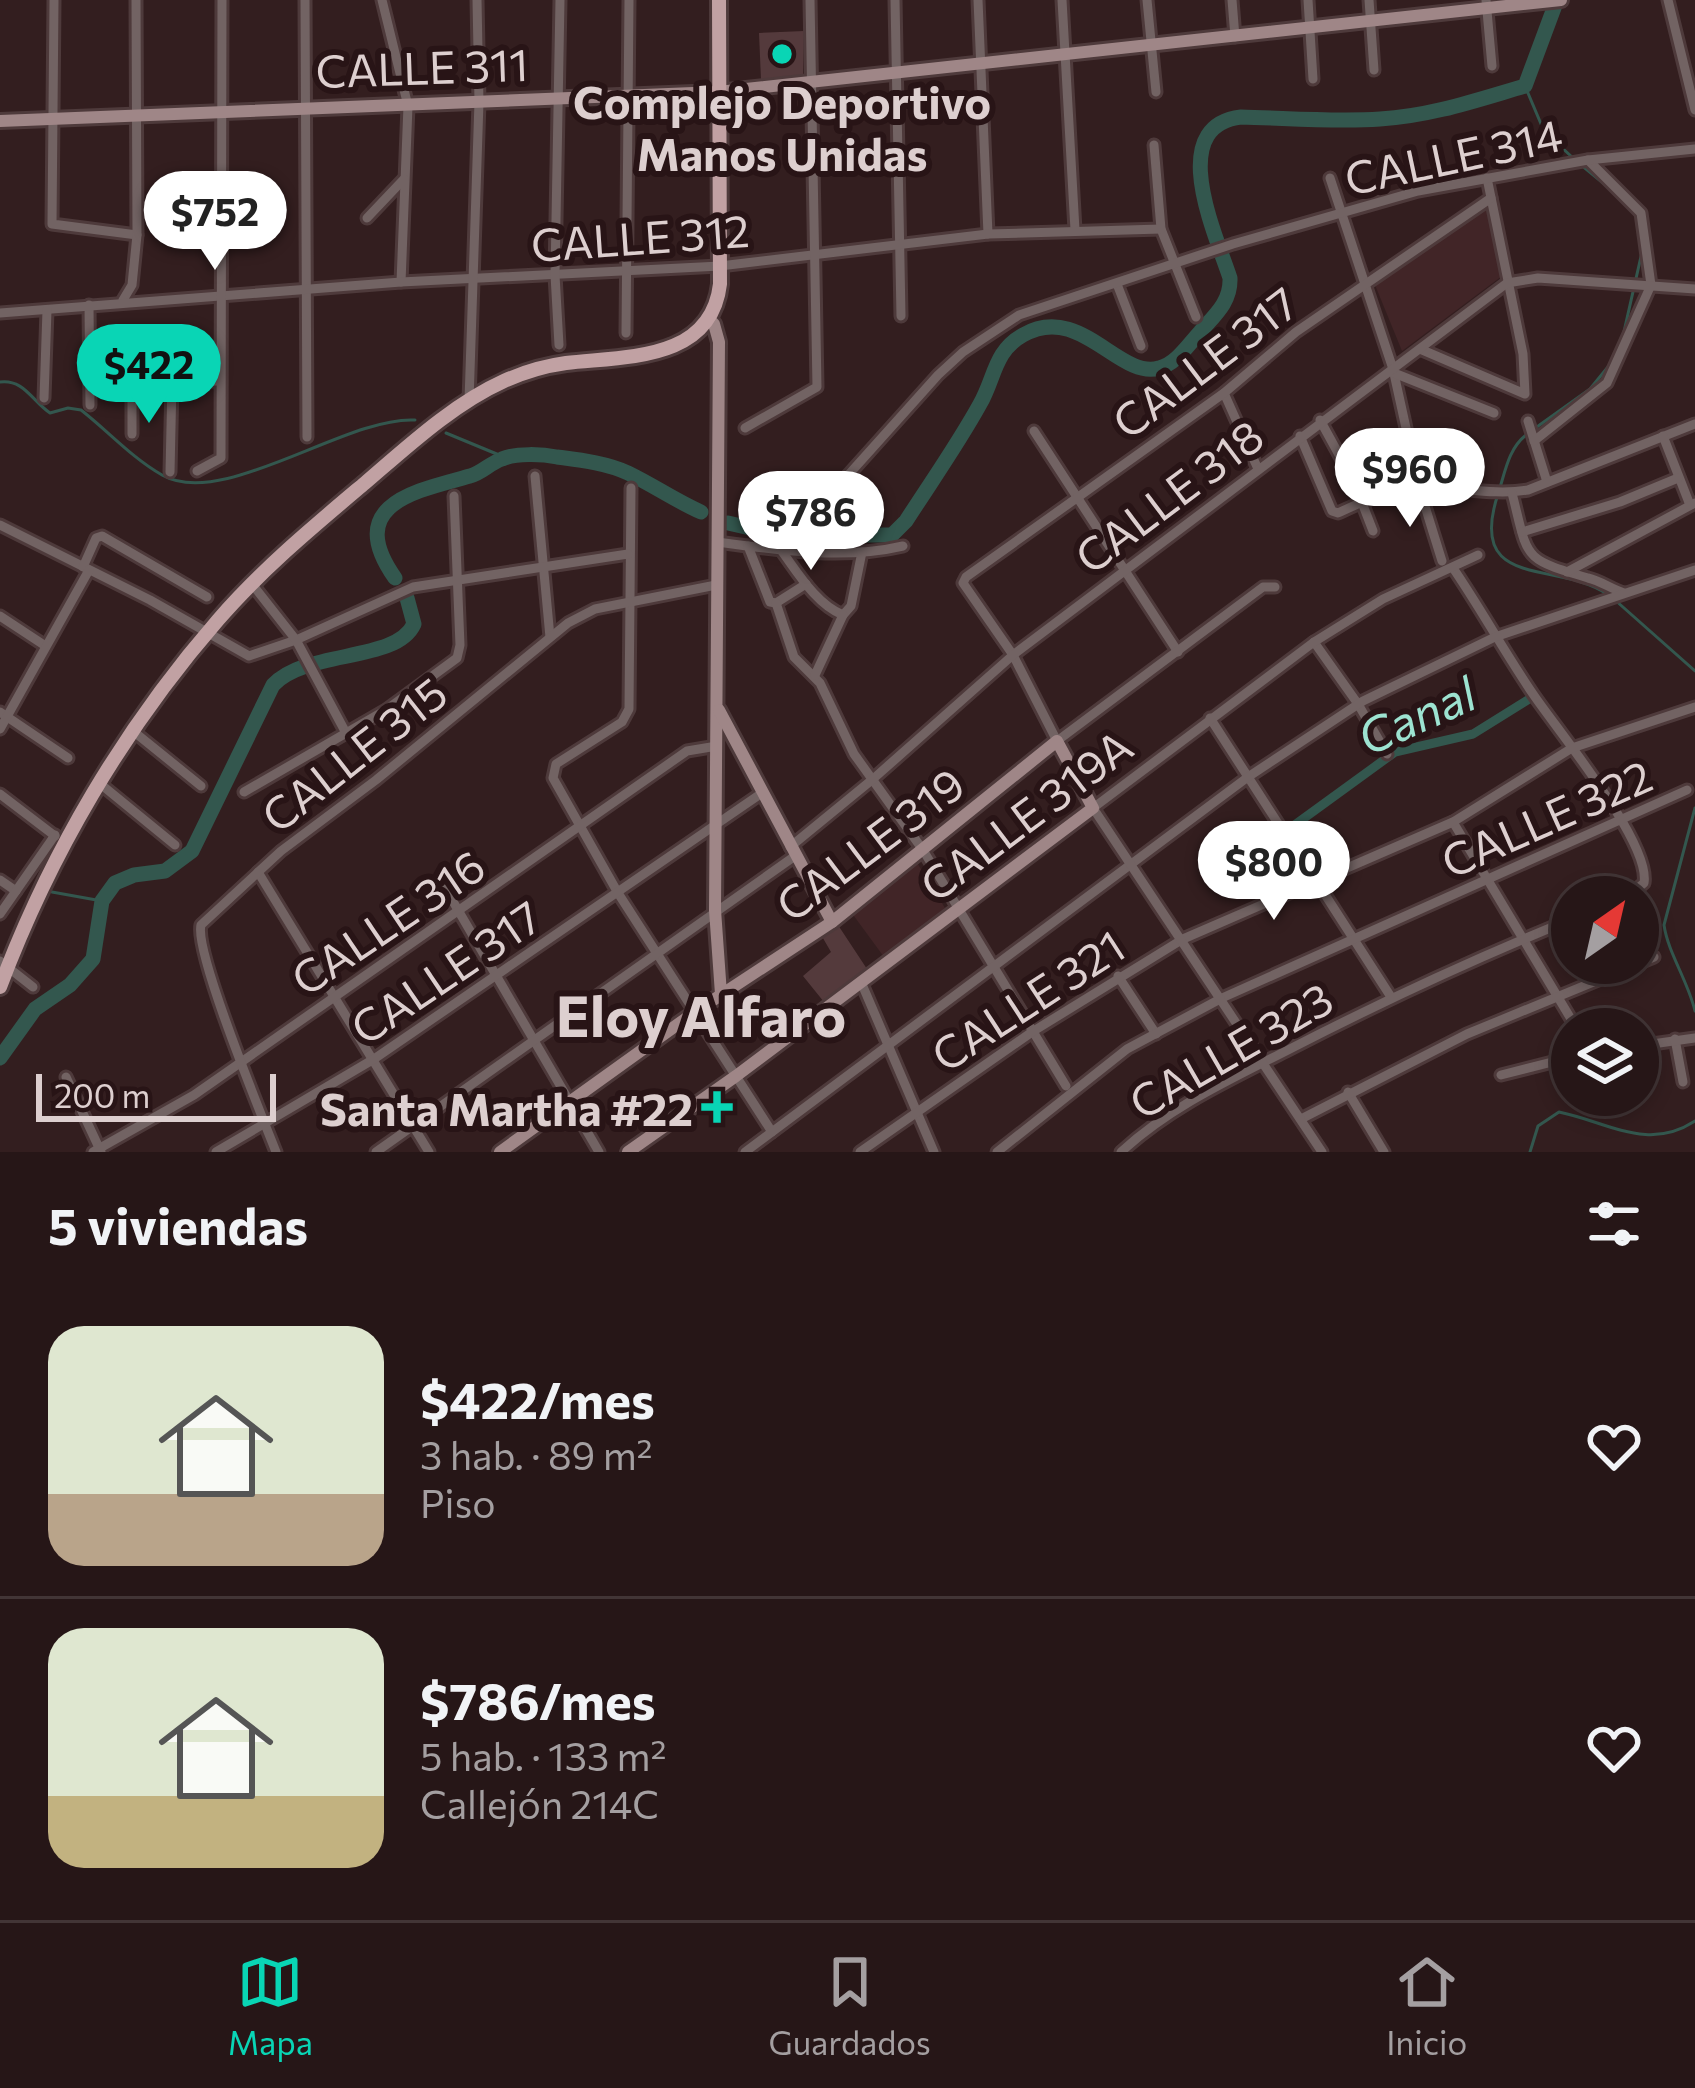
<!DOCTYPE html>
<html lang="es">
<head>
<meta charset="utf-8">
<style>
	body { margin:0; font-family:Commissioner,sans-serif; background:#2e1f20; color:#f1f3f6; height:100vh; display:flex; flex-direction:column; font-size:45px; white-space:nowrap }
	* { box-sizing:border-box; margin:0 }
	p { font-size:39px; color:#a49fa1 }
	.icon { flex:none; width:66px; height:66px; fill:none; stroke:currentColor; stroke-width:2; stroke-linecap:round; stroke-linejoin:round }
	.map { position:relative; height:1152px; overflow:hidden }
	.sheet { display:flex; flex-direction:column; background:#261617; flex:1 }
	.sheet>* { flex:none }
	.needle { width:78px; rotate:34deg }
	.buttons { position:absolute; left:1551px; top:876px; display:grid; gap:24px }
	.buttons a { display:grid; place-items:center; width:108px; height:108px; border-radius:50%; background:#261617; box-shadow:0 6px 18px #0003,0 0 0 3px #423536; font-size:60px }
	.scale { position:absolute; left:36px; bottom:30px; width:240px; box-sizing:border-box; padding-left:12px; border:6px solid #ddcfcf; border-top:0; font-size:33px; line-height:42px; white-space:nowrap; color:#ddcfcf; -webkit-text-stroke:9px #281416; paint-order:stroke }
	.price { position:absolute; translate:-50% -102px; padding:0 27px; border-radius:42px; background:#fff; color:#222; font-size:39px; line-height:78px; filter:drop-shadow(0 3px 6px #0008) }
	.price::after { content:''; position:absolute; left:50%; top:72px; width:36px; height:27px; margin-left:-18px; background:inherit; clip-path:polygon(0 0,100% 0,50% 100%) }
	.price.current { background:#09d5b5; color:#111 }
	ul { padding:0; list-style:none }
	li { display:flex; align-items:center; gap:36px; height:300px; padding:0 48px }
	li+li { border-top:3px solid #423536 }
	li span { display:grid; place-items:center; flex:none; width:336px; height:240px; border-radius:36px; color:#555 }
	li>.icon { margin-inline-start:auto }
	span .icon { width:144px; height:144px; fill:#fffc; stroke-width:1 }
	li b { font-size:51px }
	h2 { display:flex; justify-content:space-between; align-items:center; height:144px; padding:0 48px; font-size:51px }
	.menu { display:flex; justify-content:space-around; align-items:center; height:168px; border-top:3px solid #423536; background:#261617; font-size:33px; color:#a49fa1 }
	.menu a { display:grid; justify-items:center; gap:6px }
	.menu .current { color:#09d5b5 }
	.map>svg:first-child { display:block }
	.built { fill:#412527 }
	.green { fill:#543a3c }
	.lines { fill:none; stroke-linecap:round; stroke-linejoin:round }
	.stream { stroke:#33574e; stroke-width:3 }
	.canal { stroke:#33574e; stroke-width:9 }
	.river { stroke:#33574e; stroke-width:15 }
	.street-casing { stroke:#4e3a3b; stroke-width:15 }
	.secondary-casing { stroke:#4e3a3b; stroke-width:18 }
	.primary-casing { stroke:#4e3a3b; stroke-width:20 }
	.street { stroke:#726363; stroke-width:9 }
	.secondary { stroke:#9f8687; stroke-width:12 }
	.primary { stroke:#c1a1a3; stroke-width:14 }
	.poi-dot { fill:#09d5b5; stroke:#281416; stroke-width:4.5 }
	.labels { text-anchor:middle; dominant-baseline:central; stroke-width:12; stroke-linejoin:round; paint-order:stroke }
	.street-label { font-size:45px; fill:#ddcfcf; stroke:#281416 }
	.poi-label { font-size:45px; font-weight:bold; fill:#ddcfcf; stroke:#281416 }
	.water-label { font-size:48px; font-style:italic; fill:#9de3d1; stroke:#281416 }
	.district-label { font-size:57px; font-weight:bold; fill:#ddcfcf; stroke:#281416 }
</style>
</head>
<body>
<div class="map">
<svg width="1695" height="1152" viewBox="0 0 1695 1152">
	<rect width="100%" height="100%" fill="#331e1f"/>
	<g class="built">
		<polygon points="1486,208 1502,276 1402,351 1375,285"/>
		<polygon points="916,861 945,908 884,957 851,912"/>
	</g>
	<g class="green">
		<polygon points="804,31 803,76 761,80 759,33"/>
		<polygon points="836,922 867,969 824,1002 803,976 831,952 820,933"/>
	</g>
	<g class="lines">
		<g class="stream">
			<polyline points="1525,86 1544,131 1573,158"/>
			<polyline points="1580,164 1614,192"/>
			<polyline points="1623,336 1642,252"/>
			<path d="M0,382C24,379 32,401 50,413L68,408L81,410C108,431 132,458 162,475C223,510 346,416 415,420"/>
			<polyline points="1534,429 1590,389 1612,362"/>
			<polyline points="446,433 504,457"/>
			<path d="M1526,435C1508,449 1505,473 1498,494C1466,591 1557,560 1607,594"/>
			<polyline points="1615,600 1695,671"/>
			<path d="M1695,808L1664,925C1668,953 1688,981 1695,1011"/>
			<polyline points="52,892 102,901"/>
			<path d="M1530,1152L1538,1126L1559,1112C1608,1122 1648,1152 1695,1121"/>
		</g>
		<polyline class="canal" points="1205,866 1256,853 1395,752 1473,734 1534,696"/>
		<g class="river">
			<path d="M728,523L781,535H892L906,521C931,482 958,444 980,404C995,378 994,351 1023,335C1080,302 1119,380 1159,368C1176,364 1188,345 1200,332C1215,315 1231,302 1230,278C1216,235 1165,126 1241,117C1287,118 1334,122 1380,119C1431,116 1477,100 1525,86L1557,0"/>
			<path d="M395,578C343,504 416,491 470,476C482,473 490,463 502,459C516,453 542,454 557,457C580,460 607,463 628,473C653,485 676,501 701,512"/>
			<path d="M0,1058L35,1009L70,985L93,959L102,901L115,883L134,875L165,871L192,851L273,685C307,649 396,663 414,624L407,598"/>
		</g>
		<defs>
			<g id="street">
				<polyline points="54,0 52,224 137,235"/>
				<polyline points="305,0 307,437"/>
				<polyline points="382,0 408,106 401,282"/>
				<polyline points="895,0 901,316"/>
				<polyline points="978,0 988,234"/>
				<polyline points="1062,0 1075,230"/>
				<polyline points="1147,0 1156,92"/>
				<polyline points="1232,0 1235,37"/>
				<polyline points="1308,0 1313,79"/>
				<polyline points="1369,0 1374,70"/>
				<polyline points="1486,0 1492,66"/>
				<polyline points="1668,0 1695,110"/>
				<polyline points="1154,145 1161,229 1196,317"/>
				<polyline points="1330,178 1393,369 1419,487 1442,561"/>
				<polyline points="367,218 404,179"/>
				<polyline points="1117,284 1141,346"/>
				<polyline points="123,300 132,285 137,235 136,0"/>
				<polyline points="89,305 90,405"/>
				<polyline points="0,313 401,282 720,266 988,234 1161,229"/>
				<polyline points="626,333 629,0"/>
				<polyline points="559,345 555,275 560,0"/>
				<polyline points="1420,349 1525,394 1523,354 1487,178"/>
				<polyline points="91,357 132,357"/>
				<polyline points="1394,373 1494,413"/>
				<polyline points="132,383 218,381"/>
				<polyline points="1224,393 1258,469"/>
				<polyline points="44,398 47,310"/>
				<polyline points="469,401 479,102 477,0"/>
				<polyline points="1320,420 1354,482 1373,531"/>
				<polyline points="1528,421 1547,482"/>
				<polyline points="745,428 817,387 810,0"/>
				<polyline points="1034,431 1178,652"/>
				<polyline points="132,434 132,332"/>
				<path d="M1300,436L1332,511L1338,513C1364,501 1391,488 1421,487C1457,486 1492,496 1528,490L1695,424"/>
				<polyline points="1663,436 1690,505"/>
				<polyline points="1534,441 1607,383 1651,285 1641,213 1588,160"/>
				<polyline points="197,471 221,458 222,0"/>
				<polyline points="170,472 172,382"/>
				<polyline points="535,476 550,637"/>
				<polyline points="631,488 629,709 622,722 556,764 553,778 618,893 772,1132"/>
				<path d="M1512,493C1529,560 1521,558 1588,578C1601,581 1611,589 1624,593"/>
				<polyline points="807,521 938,375 963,352 1019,315 1233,244 1418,191 1588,160 1695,149"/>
				<polyline points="0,525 150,600 249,656 296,640 413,587 628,554"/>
				<polyline points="1522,532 1620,502 1678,478"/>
				<path d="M717,542C776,550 844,560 903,546"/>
				<polyline points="748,546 770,602 776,603 806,584"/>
				<path d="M781,550C798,573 816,604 843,615L851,606L862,552"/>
				<polyline points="83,567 96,538 102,536 207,597"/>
				<path d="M1453,568C1481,609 1505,653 1533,694C1558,731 1651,843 1644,883L1627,897"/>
				<polyline points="1567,572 1695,503"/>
				<polyline points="252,584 296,640 346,733"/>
				<polyline points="1275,587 1263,587 1057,741 1013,655 963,583 966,577 1224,393 1296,332 1491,198"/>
				<polyline points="776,603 794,657 820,683 854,754 923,850 1066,1086"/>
				<polyline points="0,616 44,645"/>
				<polyline points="1314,642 1358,704 1387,754"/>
				<polyline points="815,675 843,615"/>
				<polyline points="0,712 68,758"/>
				<polyline points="1210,718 1281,828"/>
				<polyline points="0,729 89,570"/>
				<polyline points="133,731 201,786"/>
				<polyline points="98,782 175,845"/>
				<polyline points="244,792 386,710 457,658 460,645 454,496"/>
				<polyline points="0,794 55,836"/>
				<polyline points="1453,822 1577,1029"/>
				<polyline points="790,847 873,779 1013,655 1507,283 1538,278 1695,289"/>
				<polyline points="258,872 429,1152"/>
				<polyline points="1315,879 1391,997"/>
				<polyline points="0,880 16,891"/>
				<polyline points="444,886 599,1152"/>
				<polyline points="0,914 55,835"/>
				<polyline points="0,961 33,987"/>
				<polyline points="1118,976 1156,1034"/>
				<polyline points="861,982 934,1152"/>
				<polyline points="1675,1039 1683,1082"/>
				<polyline points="1638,1046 1695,1038"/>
				<polyline points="1501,1075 1572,1057"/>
				<polyline points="66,1077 101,1152"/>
				<polyline points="1348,1092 1384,1152"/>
				<polyline points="1301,1119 1467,1034 1654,957"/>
				<polyline points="93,1152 194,1095 687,751 717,746"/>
				<polyline points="216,1152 374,1059 762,793"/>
				<path d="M276,1152C262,1116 194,952 201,925L281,851L376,780L568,623L595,609L716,585"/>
				<polyline points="376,1152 795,856"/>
				<polyline points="745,1152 1248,777 1363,701 1495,637 1695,570"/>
				<polyline points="860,1152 1032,1032 1183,939 1453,822 1572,748 1695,707"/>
				<polyline points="997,1152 1127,1049 1222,998 1687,790"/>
				<path d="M1121,1152C1170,1107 1227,1081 1286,1051C1379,1003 1474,959 1572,919"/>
				<polyline points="1322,1152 1093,808 1314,642 1383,599 1478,555"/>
			</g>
			<g id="secondary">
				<polyline points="0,121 718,92 1561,0"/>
				<polyline points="708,318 714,324 719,342 715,910 721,994"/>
				<polyline points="719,710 832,922"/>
				<polyline points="500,1152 695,1012 832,922 1057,741 1093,808 736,1076 628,1152"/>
			</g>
			<path id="primary" d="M0,987C50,854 124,728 218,620C262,569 314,526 365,483C407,447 453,404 504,381C524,372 544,366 566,363C624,356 711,362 720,284L719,0"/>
		</defs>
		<use href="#street" class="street-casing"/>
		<use href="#secondary" class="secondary-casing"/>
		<use href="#primary" class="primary-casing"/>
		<use href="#street" class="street"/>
		<use href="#secondary" class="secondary"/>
		<use href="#primary" class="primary"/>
	</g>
	<g class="poi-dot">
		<circle cx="782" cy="54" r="12"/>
		<path d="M711 1089h12v12h12v12h-12v12h-12v-12h-12v-12h12z"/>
	</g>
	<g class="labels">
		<g class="street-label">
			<text transform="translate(422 66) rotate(-2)">CALLE 311</text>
			<text transform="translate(1453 155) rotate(-12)">CALLE 314</text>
			<text transform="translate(640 236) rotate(-4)">CALLE 312</text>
			<text transform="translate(1204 361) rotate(-37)">CALLE 317</text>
			<text transform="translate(1168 495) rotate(-37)">CALLE 318</text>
			<text transform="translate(353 753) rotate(-38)">CALLE 315</text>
			<text transform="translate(1025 814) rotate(-37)">CALLE 319A</text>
			<text transform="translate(1546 817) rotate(-24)">CALLE 322</text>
			<text transform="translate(869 843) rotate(-37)">CALLE 319</text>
			<text transform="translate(387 921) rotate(-34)">CALLE 316</text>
			<text transform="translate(445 971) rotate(-34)">CALLE 317</text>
			<text transform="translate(1027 999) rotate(-33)">CALLE 321</text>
			<text transform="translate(1230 1049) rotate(-30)">CALLE 323</text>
		</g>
		<g class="poi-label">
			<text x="782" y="100">Complejo Deportivo<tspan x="782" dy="52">Manos Unidas</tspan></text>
			<text x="693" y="1107" text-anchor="end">Santa Martha #22</text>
		</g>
		<g class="water-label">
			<text transform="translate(1416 714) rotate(-24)">Canal</text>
		</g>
		<g class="district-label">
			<text x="701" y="1014">Eloy Alfaro</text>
		</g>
	</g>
</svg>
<div class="buttons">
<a><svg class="needle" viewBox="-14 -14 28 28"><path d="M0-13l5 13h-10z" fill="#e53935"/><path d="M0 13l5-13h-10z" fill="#a49fa1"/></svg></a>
<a><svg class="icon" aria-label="layers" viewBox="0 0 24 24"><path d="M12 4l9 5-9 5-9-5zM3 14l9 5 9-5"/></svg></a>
</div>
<div class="scale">200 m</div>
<b class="price" style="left:215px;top:273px">$752</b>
<b class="price current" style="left:149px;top:426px">$422</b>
<b class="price" style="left:1410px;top:530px">$960</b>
<b class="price" style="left:811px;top:573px">$786</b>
<b class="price" style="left:1274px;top:923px">$800</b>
</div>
<section class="sheet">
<h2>5 viviendas<svg class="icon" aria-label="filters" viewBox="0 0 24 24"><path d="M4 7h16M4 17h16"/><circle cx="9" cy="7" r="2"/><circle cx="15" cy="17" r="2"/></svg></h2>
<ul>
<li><span style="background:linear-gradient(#dfe7d0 70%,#b9a48a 0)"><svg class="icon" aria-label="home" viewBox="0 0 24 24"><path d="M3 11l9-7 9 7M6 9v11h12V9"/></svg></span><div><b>$422/mes</b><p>3 hab. · 89 m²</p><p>Piso</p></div><svg class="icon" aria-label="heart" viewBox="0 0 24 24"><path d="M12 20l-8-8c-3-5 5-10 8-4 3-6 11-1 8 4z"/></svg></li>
<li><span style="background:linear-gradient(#dfe7d0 70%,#c2b280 0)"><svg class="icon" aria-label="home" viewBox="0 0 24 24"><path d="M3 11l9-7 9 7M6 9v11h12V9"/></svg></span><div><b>$786/mes</b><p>5 hab. · 133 m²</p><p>Callejón 214C</p></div><svg class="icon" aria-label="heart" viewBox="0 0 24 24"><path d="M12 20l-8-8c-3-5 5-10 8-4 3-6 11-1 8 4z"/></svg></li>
</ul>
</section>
<nav class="menu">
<a class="current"><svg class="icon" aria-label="map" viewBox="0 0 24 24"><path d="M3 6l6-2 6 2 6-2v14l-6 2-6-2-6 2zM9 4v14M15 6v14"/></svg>Mapa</a>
<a><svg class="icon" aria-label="saved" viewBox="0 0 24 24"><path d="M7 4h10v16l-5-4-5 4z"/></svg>Guardados</a>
<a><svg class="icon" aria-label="home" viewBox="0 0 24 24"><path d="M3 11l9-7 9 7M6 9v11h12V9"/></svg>Inicio</a>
</nav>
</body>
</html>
